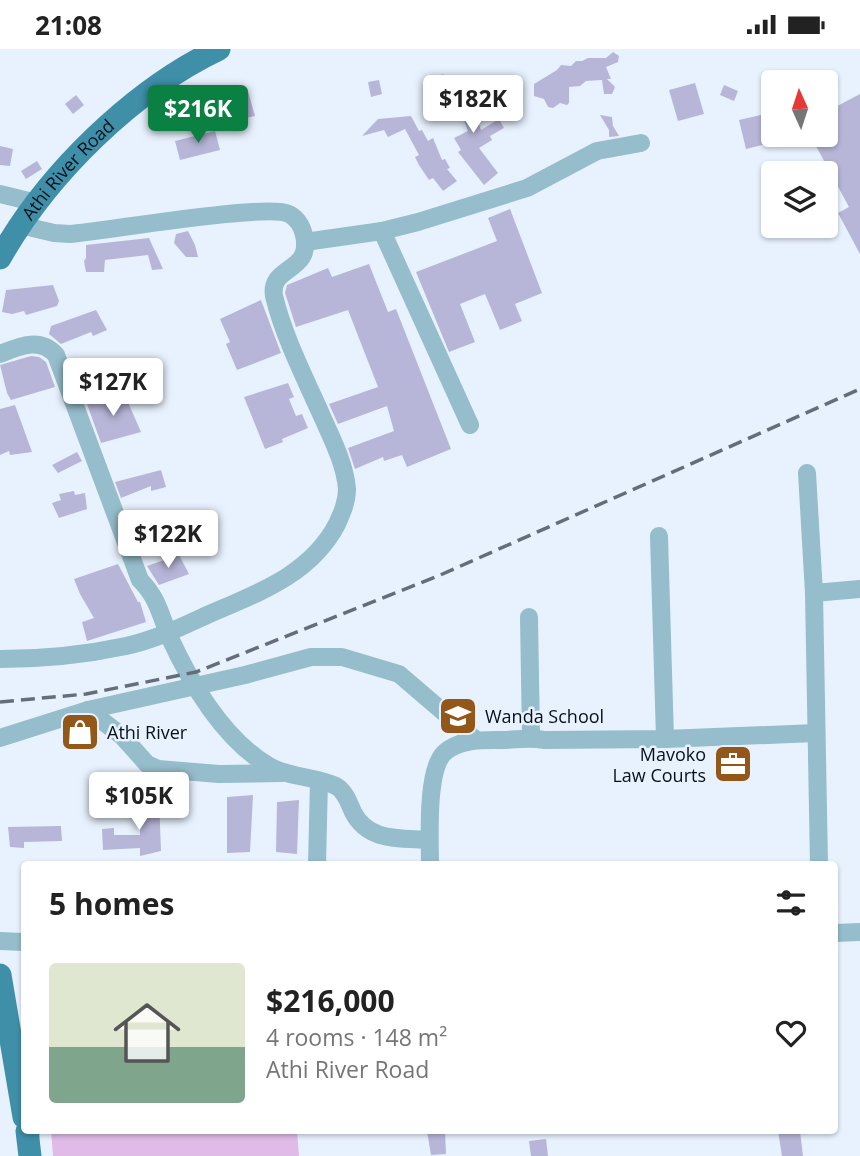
<!DOCTYPE html>
<html lang="en">
<head>
<meta charset="utf-8">
<style>
	body { margin:0; font-family:"Open Sans",sans-serif; background:#f6f6f6; color:#222; height:100vh; display:flex; flex-direction:column; font-size:26px; white-space:nowrap }
	* { box-sizing:border-box; margin:0 }
	p { font-size:23px; color:#767676 }
	.icon { flex:none; width:38px; height:38px; fill:none; stroke:currentColor; stroke-width:2; stroke-linecap:round; stroke-linejoin:round }
	.map { position:relative; flex:1; overflow:hidden }
	.sheet { position:absolute; left:21px; top:812px; width:817px; height:273px; display:flex; flex-direction:column; background:#fff; border-radius:7px; box-shadow:0 2px 5px #0004 }
	.sheet>* { flex:none }
	.needle { width:46px; rotate:357deg }
	.fabs { position:absolute; left:761px; top:21px; display:grid; gap:14px }
	.fabs a { display:grid; place-items:center; width:77px; height:77px; border-radius:7px; background:#fff; box-shadow:0 2px 5px #0004; font-size:35px }
	.price { position:absolute; translate:-50% -60px; padding:0 16px; border-radius:7px; background:#fff; color:#222; font-size:23px; line-height:46px; filter:drop-shadow(0 2px 4px #0008) }
	.price::after { content:''; position:absolute; left:50%; top:42px; width:21px; height:16px; margin-left:-10px; background:inherit; clip-path:polygon(0 0,100% 0,50% 100%) }
	.price.current { background:#0b8043; color:#fff }
	ul { padding:0; list-style:none }
	li { display:flex; align-items:center; gap:21px; height:175px; padding:0 28px }
	li span { display:grid; place-items:center; flex:none; width:196px; height:140px; border-radius:7px; color:#555 }
	li>.icon { margin-inline-start:auto }
	span .icon { width:84px; height:84px; fill:#fffc; stroke-width:1 }
	li b { font-size:30px }
	h2 { display:flex; justify-content:space-between; align-items:center; height:84px; padding:0 28px; font-size:30px }
	.status { display:flex; justify-content:space-between; align-items:center; height:49px; padding:0 35px; background:#fff; direction:ltr }
	.status svg { height:19px; fill:currentColor }
	.map>svg:first-child { display:block }
	.green { fill:#e0bbe7 }
	.building { fill:#b8b6d8 }
	.lines { fill:none; stroke-linecap:round; stroke-linejoin:round }
	.minor { stroke:#96bdcb; stroke-width:18 }
	.major { stroke:#3f8fa9; stroke-width:23 }
	.rail { stroke:#656d78; stroke-width:3.5; stroke-dasharray:14 7; stroke-linecap:butt }
	.labels { text-anchor:middle; dominant-baseline:central; stroke-width:5; stroke-linejoin:round; paint-order:stroke }
	.street-label { font-size:18px; fill:#08101a; stroke:#e8f2fe }
	.poi-label { font-size:18px; fill:#08101a; stroke:#e8f2fe; text-anchor:start }
</style>
</head>
<body>
<div class="status"><b>21:08</b><svg viewBox="0 0 49 12"><path d="M0 12V9h3v3zM5 12V6h3v6zM10 12V3h3v9zM15 12V0h3v12zM26 1h20v11H26zM47 4h2v5h-2z"/></svg></div>
<div class="map">
<svg width="860" height="1107" viewBox="0 0 860 1107">
	<rect width="100%" height="100%" fill="#e8f2fe"/>
	<polygon class="green" points="36,1082 297,1082 299,1107 53,1107 51,1082 40,1085 38,1107"/>
	<g class="building">
		<polygon points="613,3 619,7 618,13 606,18 611,30 607,30 615,38 612,45 604,45 602,31 586,32 580,37 569,38 569,54 567,56 560,54 553,59 548,58 544,50 534,47 534,35 557,21 561,16 571,17 576,12 582,12 588,9 606,9"/>
		<polygon points="443,25 460,47 469,44 481,81 499,70 504,79 490,87 492,91 479,99 498,124 484,136 458,103 461,101 454,89 468,82 459,57 453,59 441,26"/>
		<polygon points="379,31 382,45 371,48 368,33"/>
		<polygon points="695,34 704,65 678,72 669,41"/>
		<polygon points="724,36 738,42 734,52 720,46"/>
		<polygon points="247,39 255,67 246,69 239,42"/>
		<polygon points="860,45 860,205 838,164 849,158 810,86 826,86 826,63"/>
		<polygon points="76,46 84,56 73,65 65,55"/>
		<polygon points="774,63 774,93 746,100 739,71"/>
		<polygon points="600,66 612,68 613,77 619,87 609,88 609,81"/>
		<polygon points="411,67 419,82 422,81 428,92 433,89 442,111 445,110 450,119 447,120 457,132 443,142 433,129 429,131 419,116 415,108 419,106 405,80 388,88 384,81 362,87 378,70"/>
		<polygon points="215,82 220,101 180,111 175,92"/>
		<polygon points="0,97 13,100 10,117 0,116"/>
		<polygon points="37,112 42,120 26,130 21,122"/>
		<polygon points="510,160 542,244 515,255 522,272 500,281 485,245 460,255 475,293 449,303 416,223 497,192 488,169"/>
		<polygon points="188,182 195,196 198,208 186,208 174,194 176,185"/>
		<polygon points="149,189 163,220 152,221 148,206 105,211 104,223 86,223 84,212 86,209 86,196"/>
		<polygon points="369,215 388,263 396,260 451,400 407,418 402,406 384,412 383,408 355,420 348,399 394,382 387,357 338,375 329,355 378,338 348,261 296,278 285,244 287,236 328,219 332,228"/>
		<polygon points="53,236 59,252 57,257 26,266 24,262 12,265 2,263 6,241"/>
		<polygon points="261,251 281,304 237,321 226,295 230,293 220,270"/>
		<polygon points="96,261 107,281 93,287 91,283 61,295 49,285 51,277"/>
		<polygon points="31,307 39,308 46,313 55,338 11,351 7,344 0,316"/>
		<polygon points="288,334 294,348 289,350 296,367 302,365 308,379 282,390 283,393 265,400 244,348"/>
		<polygon points="123,342 141,383 101,394 87,355"/>
		<polygon points="15,356 32,403 10,406 9,402 0,406 0,360"/>
		<polygon points="77,403 82,412 58,424 52,416"/>
		<polygon points="161,421 166,438 151,442 151,437 121,449 115,433"/>
		<polygon points="74,442 75,446 85,444 87,460 59,469 52,454 61,451 59,445"/>
		<polygon points="169,467 172,490 141,500 133,481"/>
		<polygon points="179,506 189,525 159,536 147,517"/>
		<polygon points="118,515 138,553 140,553 146,573 87,592 82,573 94,569 80,545 74,530"/>
		<polygon points="253,746 250,803 227,804 227,748"/>
		<polygon points="159,750 161,802 140,807 140,799 103,801 102,780 114,779 114,786 140,786 139,751"/>
		<polygon points="299,751 297,805 276,803 277,753"/>
		<polygon points="61,777 62,792 24,793 24,799 10,798 8,778"/>
		<polygon points="427,1082 445,1082 446,1105 431,1106"/>
		<polygon points="778,1082 800,1082 803,1107 782,1107"/>
		<polygon points="546,1090 548,1107 531,1107 529,1092"/>
	</g>
	<g class="lines">
		<g class="minor">
			<polyline points="0,145 37,154"/>
			<polyline points="382,182 470,376"/>
			<polyline points="305,193 382,182 418,173 527,139 597,102 641,94"/>
			<path d="M0,305C20,297 40,288 56,306L140,531C158,549 160,565 169,587C191,635 223,690 269,717C290,729 315,727 336,737C345,742 349,754 353,763C368,793 400,789 428,791"/>
			<polyline points="807,424 814,544 819,816"/>
			<polyline points="659,487 665,690"/>
			<polyline points="814,544 860,540"/>
			<polyline points="529,568 531,688"/>
			<path d="M0,610C43,610 84,606 126,597C154,591 179,579 205,567C255,545 310,527 337,475C342,464 347,453 347,440C345,414 331,388 321,365C304,327 284,288 274,247C269,216 313,224 304,186C302,178 297,169 289,165C267,154 106,182 70,185L54,184L20,176"/>
			<polyline points="88,661 122,687 147,715 158,720 219,725 282,724"/>
			<polyline points="0,689 88,661 245,626 311,608 342,608 399,625 476,691"/>
			<polyline points="317,816 319,732"/>
			<path d="M430,816C430,791 426,722 444,704C459,690 482,691 501,691C516,691 529,688 544,691L665,690L816,684"/>
			<polyline points="835,884 860,883"/>
			<polyline points="0,892 24,893"/>
		</g>
		<g class="major">
			<path id="s1" d="M0,209C47,125 133,41 219,0"/>
			<polyline points="0,926 24,1068"/>
			<polyline points="27,1082 30,1107"/>
		</g>
		<polyline class="rail" points="0,653 86,645 196,623 438,527 860,340"/>
	</g>
	<defs>
		<symbol id="school-square" viewBox="-11 -11 22 22"><rect x="-9" y="-9" width="18" height="18" rx="4" fill="#94571a" stroke="#e8f2fe"/><path d="M0-5L7-2L0 1L-7-2ZM-4 1L0 2.5L4 1V4Q0 6-4 4Z" fill="#fff"/></symbol>
		<symbol id="shop-square" viewBox="-11 -11 22 22"><rect x="-9" y="-9" width="18" height="18" rx="4" fill="#94571a" stroke="#e8f2fe"/><path d="M-5-2.5h2.3a2.7 3.5 0 0 1 5.4 0H5L5.5 6h-11ZM-1.5-2.5h3a1.5 2.3 0 0 0-3 0Z" fill="#fff"/></symbol>
		<symbol id="office-square" viewBox="-11 -11 22 22"><rect x="-9" y="-9" width="18" height="18" rx="4" fill="#94571a" stroke="#e8f2fe"/><path d="M-6-3h4V-5.5h4V-3h4V5H-6ZM-1-4.5V-3h2v-1.5ZM-6 0V1H6V0Z" fill="#fff"/></symbol>
	</defs>
	<g fill-rule="evenodd">
		<use href="#school-square" x="436" y="645" width="44" height="44"/>
		<use href="#shop-square" x="58" y="661" width="44" height="44"/>
		<use href="#office-square" x="711" y="693" width="44" height="44"/>
	</g>
	<g class="labels">
		<g class="street-label">
			<text stroke="none"><textPath href="#s1" startOffset="112">Athi River Road</textPath></text>
		</g>
		<g class="poi-label">
			<text x="485" y="667">Wanda School</text>
			<text x="107" y="683">Athi River</text>
			<text x="706" y="705" text-anchor="end">Mavoko<tspan x="706" dy="21">Law Courts</tspan></text>
		</g>
	</g>
</svg>
<div class="fabs">
<a><svg class="needle" viewBox="-14 -14 28 28"><path d="M0-13l5 13h-10z" fill="#e53935"/><path d="M0 13l5-13h-10z" fill="#767676"/></svg></a>
<a><svg class="icon" aria-label="layers" viewBox="0 0 24 24"><path d="M12 4l9 5-9 5-9-5zM3 14l9 5 9-5"/></svg></a>
</div>
<b class="price" style="left:473px;top:86px">$182K</b>
<b class="price current" style="left:198px;top:96px">$216K</b>
<b class="price" style="left:113px;top:369px">$127K</b>
<b class="price" style="left:168px;top:521px">$122K</b>
<b class="price" style="left:139px;top:783px">$105K</b>
<section class="sheet">
<h2>5 homes<svg class="icon" aria-label="filters" viewBox="0 0 24 24"><path d="M4 7h16M4 17h16"/><circle cx="9" cy="7" r="2"/><circle cx="15" cy="17" r="2"/></svg></h2>
<ul>
<li><span style="background:linear-gradient(#dfe7d0 60%,#7fa58c 0)"><svg class="icon" aria-label="home" viewBox="0 0 24 24"><path d="M3 11l9-7 9 7M6 9v11h12V9"/></svg></span><div><b>$216,000</b><p>4 rooms · 148 m²</p><p>Athi River Road</p></div><svg class="icon" aria-label="heart" viewBox="0 0 24 24"><path d="M12 20l-8-8c-3-5 5-10 8-4 3-6 11-1 8 4z"/></svg></li>
</ul>
</section>
</div>
</body>
</html>
